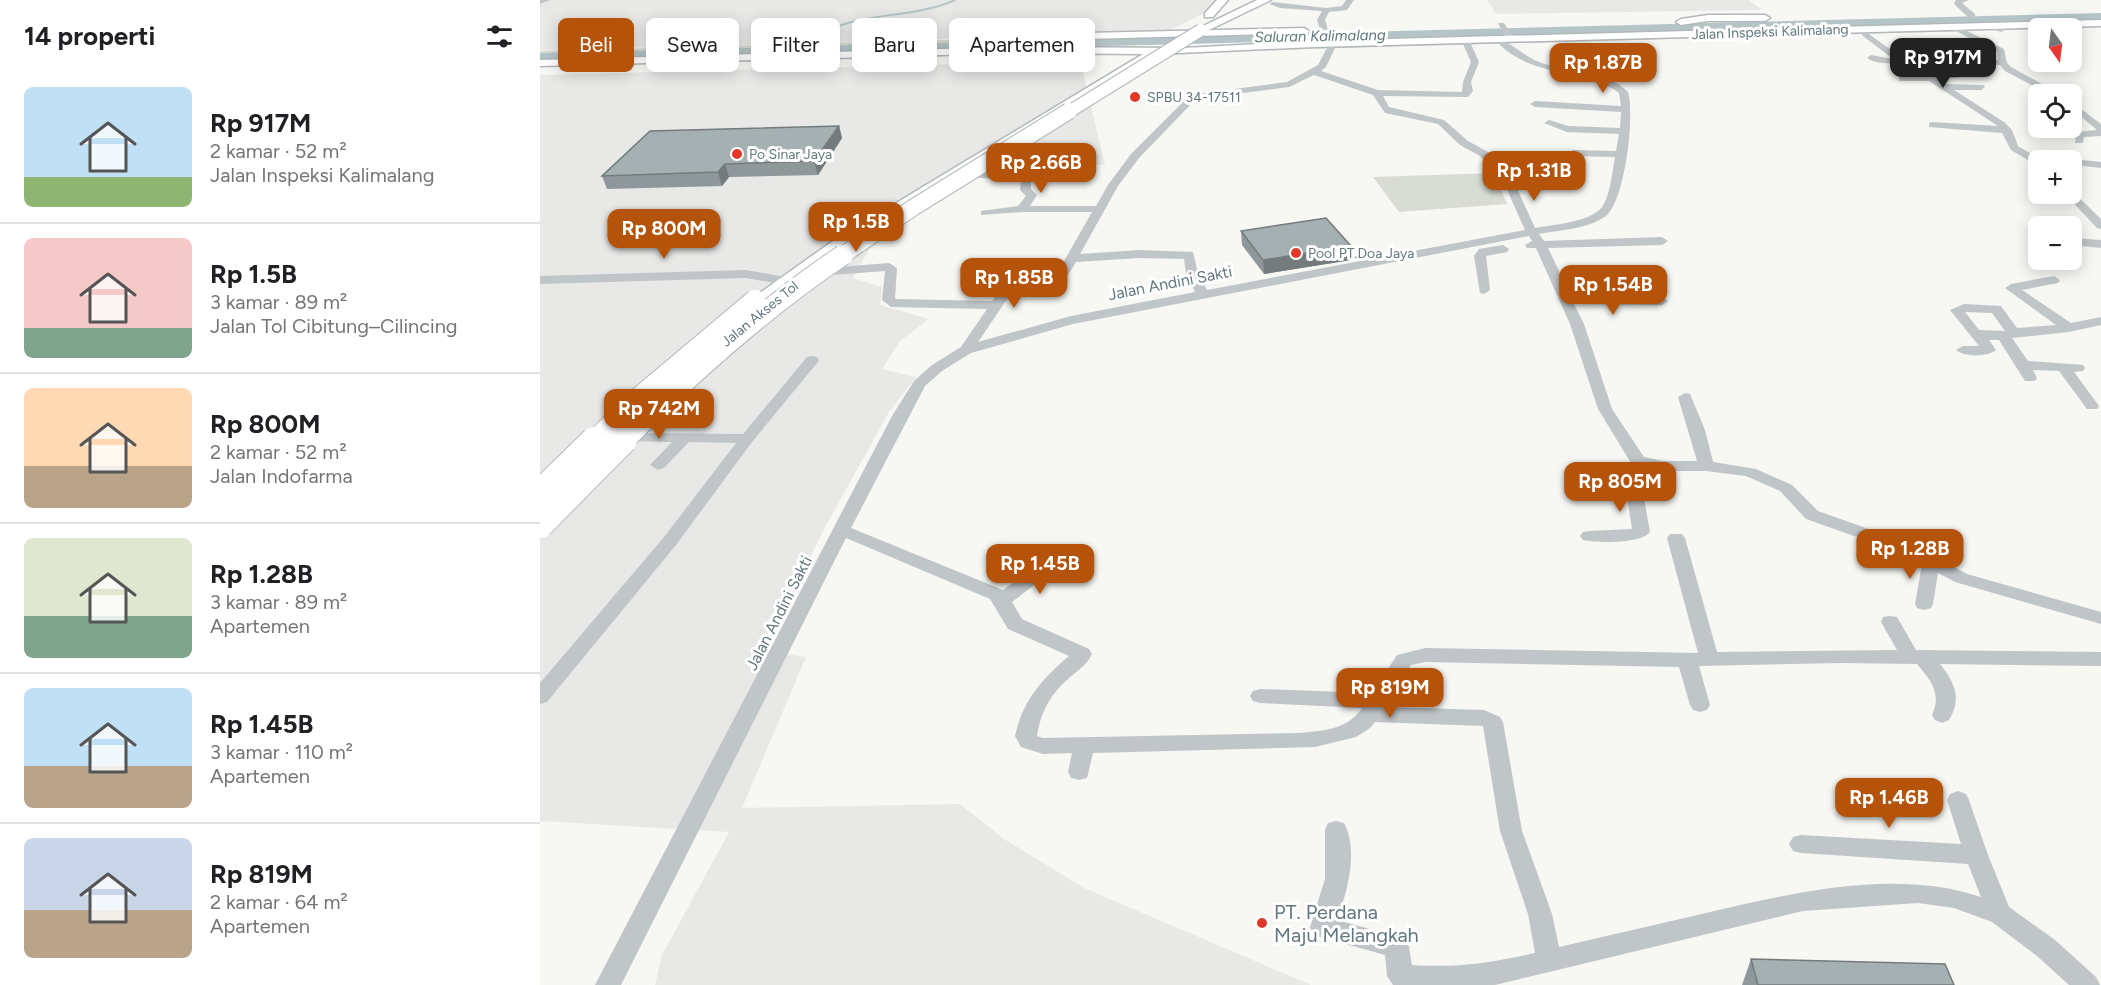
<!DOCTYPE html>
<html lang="id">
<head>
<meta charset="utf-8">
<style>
	body { margin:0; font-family:Figtree,sans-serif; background:#f2f2f2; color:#202124; height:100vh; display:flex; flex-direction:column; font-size:22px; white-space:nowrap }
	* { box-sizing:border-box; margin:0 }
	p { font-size:20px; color:#757577 }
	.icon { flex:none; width:33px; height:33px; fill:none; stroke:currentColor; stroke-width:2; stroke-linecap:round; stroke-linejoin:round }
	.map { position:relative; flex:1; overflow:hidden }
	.drawer { display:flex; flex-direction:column; background:#fff; width:540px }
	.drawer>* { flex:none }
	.banner { position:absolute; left:18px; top:18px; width:570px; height:54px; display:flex; gap:12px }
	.needle { width:39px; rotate:166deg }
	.controls { position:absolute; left:1488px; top:18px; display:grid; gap:12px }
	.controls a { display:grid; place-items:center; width:54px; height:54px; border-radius:9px; background:#fff; box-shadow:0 3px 15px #0003; font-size:30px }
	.price { position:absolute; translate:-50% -51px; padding:0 14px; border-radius:12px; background:#b45309; color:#fff; font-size:20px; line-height:39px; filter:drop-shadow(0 2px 3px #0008) }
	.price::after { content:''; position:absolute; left:50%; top:36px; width:18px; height:14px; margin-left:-9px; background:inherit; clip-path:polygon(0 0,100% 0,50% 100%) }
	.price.on { background:#222; color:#fff }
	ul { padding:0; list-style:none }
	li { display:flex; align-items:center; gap:18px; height:150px; padding:0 24px }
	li+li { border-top:2px solid #e0e0e0 }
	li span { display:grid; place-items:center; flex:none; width:168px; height:120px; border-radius:9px; color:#555 }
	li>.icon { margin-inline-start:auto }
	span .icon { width:72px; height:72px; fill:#fffc; stroke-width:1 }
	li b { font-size:26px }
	h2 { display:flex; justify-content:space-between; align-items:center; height:72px; padding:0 24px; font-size:26px }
	.tag { padding:0 21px; border-radius:9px; background:#fff; box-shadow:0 3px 15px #0003; font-size:21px; line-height:54px }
	.tag.on { background:#b45309; color:#fff }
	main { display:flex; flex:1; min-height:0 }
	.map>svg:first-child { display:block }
	.built { fill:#e8e8e7 }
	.green { fill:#d8dcd3 }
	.water { fill:#b5c5c7 }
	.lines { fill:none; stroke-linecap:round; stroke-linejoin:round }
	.stream { stroke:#b5c5c7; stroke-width:2 }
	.major-casing { stroke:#b1b8ba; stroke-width:3 }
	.highway-casing { stroke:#b3b8ba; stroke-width:3 }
	.minor { fill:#c0c5c8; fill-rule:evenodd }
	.major { fill:#fff; fill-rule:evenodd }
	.highway { fill:#fff; fill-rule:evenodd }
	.highway-bridge-far3-casing { stroke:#b3b8ba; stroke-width:14; stroke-linecap:butt }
	.highway-bridge-far2-casing { stroke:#b3b8ba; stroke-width:18; stroke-linecap:butt }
	.highway-bridge-far1-casing { stroke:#b3b8ba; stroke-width:22; stroke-linecap:butt }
	.highway-bridge-casing { stroke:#b3b8ba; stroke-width:28; stroke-linecap:butt }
	.highway-bridge-far3 { stroke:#fff; stroke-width:12 }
	.highway-bridge-far2 { stroke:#fff; stroke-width:16 }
	.highway-bridge-far1 { stroke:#fff; stroke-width:20 }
	.highway-bridge { stroke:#fff; stroke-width:26 }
	.wall { fill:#8e979a }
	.shaded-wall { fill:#747b7d }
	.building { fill:#a5b0b3; stroke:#747b7d; stroke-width:1.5 }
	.poi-dot { fill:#e43727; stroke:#fff; stroke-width:2 }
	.labels { text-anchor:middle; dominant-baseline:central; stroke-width:6; stroke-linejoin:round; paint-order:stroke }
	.far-street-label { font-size:14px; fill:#62777f; stroke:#fff }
	.far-poi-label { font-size:14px; fill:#62777f; stroke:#fff; text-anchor:start }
	.far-water-label { font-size:15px; font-style:italic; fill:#5d767a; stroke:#fff }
	.street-label { font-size:16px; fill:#62777f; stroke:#fff }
	.near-poi-label { font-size:20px; fill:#62777f; stroke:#fff; text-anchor:start }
</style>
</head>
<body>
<main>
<section class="drawer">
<h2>14 properti<svg class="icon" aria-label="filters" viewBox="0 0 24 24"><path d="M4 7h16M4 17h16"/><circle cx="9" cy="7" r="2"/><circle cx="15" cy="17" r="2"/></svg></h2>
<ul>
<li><span style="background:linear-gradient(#bfe0f5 75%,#8fb573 0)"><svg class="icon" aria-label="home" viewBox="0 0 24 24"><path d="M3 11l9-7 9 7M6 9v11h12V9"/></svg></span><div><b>Rp 917M</b><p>2 kamar · 52 m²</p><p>Jalan Inspeksi Kalimalang</p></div></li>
<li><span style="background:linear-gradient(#f6c9c9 75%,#7fa58c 0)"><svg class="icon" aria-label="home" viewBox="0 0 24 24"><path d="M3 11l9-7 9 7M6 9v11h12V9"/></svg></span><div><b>Rp 1.5B</b><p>3 kamar · 89 m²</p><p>Jalan Tol Cibitung–Cilincing</p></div></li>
<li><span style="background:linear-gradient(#ffd9b3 65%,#b9a48a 0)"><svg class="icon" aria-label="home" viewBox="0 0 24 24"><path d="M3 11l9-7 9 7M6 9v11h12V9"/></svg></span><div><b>Rp 800M</b><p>2 kamar · 52 m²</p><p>Jalan Indofarma</p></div></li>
<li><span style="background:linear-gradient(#dfe7d0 65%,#7fa58c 0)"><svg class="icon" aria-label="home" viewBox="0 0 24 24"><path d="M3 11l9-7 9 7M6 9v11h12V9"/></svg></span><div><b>Rp 1.28B</b><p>3 kamar · 89 m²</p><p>Apartemen</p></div></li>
<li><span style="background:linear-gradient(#bfe0f5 65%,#b9a48a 0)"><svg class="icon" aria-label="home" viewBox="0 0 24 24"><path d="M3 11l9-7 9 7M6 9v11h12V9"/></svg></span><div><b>Rp 1.45B</b><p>3 kamar · 110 m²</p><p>Apartemen</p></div></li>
<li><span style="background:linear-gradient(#c9d6e8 60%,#b9a48a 0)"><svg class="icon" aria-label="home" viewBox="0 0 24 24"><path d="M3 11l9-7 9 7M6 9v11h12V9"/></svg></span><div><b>Rp 819M</b><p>2 kamar · 64 m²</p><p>Apartemen</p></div></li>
</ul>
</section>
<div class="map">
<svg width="1561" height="985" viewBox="0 0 1561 985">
	<rect width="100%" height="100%" fill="#f7f7f4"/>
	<g class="built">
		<polygon points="0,0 679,0 663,14 624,33 0,50"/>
		<polygon points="947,0 1209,0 1222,10 956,14"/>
		<polygon points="442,59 540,60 565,165 507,161 494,171 414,167 330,220 363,223 330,248 313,278 342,287 340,305 389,319 360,341 342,369 376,377 349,412 284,529 223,651 266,657 202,808 420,804 464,839 544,888 771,985 115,985 122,955 189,832 0,821 0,75 427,64"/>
	</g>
	<g class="green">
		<polygon points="1561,20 1561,27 1461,30 1450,26 1418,27 1427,31 731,50 729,46 705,43"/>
		<polygon points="626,34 545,39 0,53 0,51"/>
		<polygon points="954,173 967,204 859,212 833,177"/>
	</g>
	<polygon class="water" points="1561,13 1561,20 0,61 0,53"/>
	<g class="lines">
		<path class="stream" d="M271,40C316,9 367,21 415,0"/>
		<defs>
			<g id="major">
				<polygon points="1168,15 1225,15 1230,18 1225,21 1168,21 1141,25 1136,22 1141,19"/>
				<polygon points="1561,20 1561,26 774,47 617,54 300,249 208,318 202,319 194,314 196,310 290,243 603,54 475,53 0,66 0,60 475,47 644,48 774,41"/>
				<polygon points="764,28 769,31 768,33 546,39 541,36 546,33"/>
			</g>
			<g id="highway">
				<polygon points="677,0 688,0 673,17 665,17 665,13"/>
				<polygon points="717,0 731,0 669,30 665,31 659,28"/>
			</g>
		</defs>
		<use href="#major" class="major-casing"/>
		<use href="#highway" class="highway-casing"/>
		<g class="minor">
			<polygon points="0,0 10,0 0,4"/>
			<polygon points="806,0 814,0 807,10 789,12 785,20 788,30 784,32 780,30 777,20 782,11 740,8 729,4 733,2 786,8 802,6"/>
			<polygon points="1416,0 1429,0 1422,3 1435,14 1435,18 1429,18 1414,4"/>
			<polygon points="1447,22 1464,28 1465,30 1461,32 1444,26 1443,24"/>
			<polygon points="958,23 964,23 974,39 973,41 967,41"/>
			<path d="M1415,25L1464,49L1467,63L1471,67L1520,94H1509L1465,71L1460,65L1412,63L1411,67L1408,68L1386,69L1390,73L1418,72L1422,75L1418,78H1396L1406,84L1444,85L1445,87L1441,90H1414L1464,122L1472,130L1478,146L1501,160H1498V166L1471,150L1462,133L1389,127V123L1392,122L1458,126L1389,81H1359V77L1362,76H1383C1378,71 1373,66 1367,64C1353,62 1339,66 1327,58L1331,55L1353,59L1323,36L1322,34L1326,32L1358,55L1380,64L1403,63L1404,58L1407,57L1458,60L1457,52L1412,29L1411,27Z"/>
			<path d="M963,41C976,46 985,57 999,62C1026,72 1067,70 1088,92C1095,115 1085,200 1066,216C1048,229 1020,230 999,234L1004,241L1122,237L1128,241L1122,245L1008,248L1031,296L1122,297L1128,301L1122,305L1034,304L1044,324L1072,409L1104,457L1123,461H1157L1138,397L1145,393L1150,394L1165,430L1173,462L1216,469L1252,485L1278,511L1374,545L1427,574L1561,612V624L1415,582L1398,573L1393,604L1391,608L1384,610L1377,608L1375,604L1382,564L1362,553L1266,519L1240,491L1206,476L1166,471H1123L1106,467L1100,475L1110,532C1101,544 1057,543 1043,540L1040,536L1043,532L1049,531L1092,529L1085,483L1069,481L1067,478L1069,475L1085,473L1091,463L1058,409L1030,324L996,248H987L985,245L992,241L989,236L533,324L431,353L402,371L385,386L311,528L463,590L509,556H521L524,560L521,564L472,602L482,619L549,649L552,654C547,665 537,671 529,678C510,695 501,711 497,736L503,738L758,733C783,731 807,730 822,708L720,703L713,701L710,696L713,691L720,689L832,693L857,655L885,648L1158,653L1127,538L1130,534H1142L1145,538L1177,652L1357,650L1341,622L1343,617L1350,616L1357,617L1376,650L1561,652V666L1400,664C1415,683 1422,698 1409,720L1402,723L1395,720L1392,715C1402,693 1391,681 1377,664L1302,663L1159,666L1170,705L1167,710L1160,712L1153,710L1150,705L1139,667L885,662L871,665L844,707L944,710L960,717L963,722L982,831L1012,914L1019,947C1068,936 1117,924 1166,913C1252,893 1355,868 1441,897L1428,864L1261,853L1253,851L1249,844L1253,837L1261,835L1421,844L1407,800L1410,794L1418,791L1426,794L1429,800L1448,855L1469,907L1515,940L1556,977L1560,985H1529L1497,956L1452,922L1414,908L1378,903L1263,911L955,985H853L847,976L845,955L773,935L770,927L785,879V830L788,823L796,821L804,823C819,852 807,892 797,920L866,939L869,947L872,965C918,968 950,963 995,953L988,914L960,831L943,726L835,722L830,728L816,737L775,747L553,753L547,778L539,780L531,778L528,772L532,753L503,754L481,747L475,736C483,700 502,679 529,656L468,629L450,599L306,538L81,985H55L352,416L374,381L392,365L421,347L447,309L351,307L342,300L345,271L278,276L272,272L274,269L349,263L357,268L355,299L452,301L464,284L433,286L427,282L429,279L514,273L519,270L552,212H482L441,215V211L478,206L486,196L480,190L481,180L422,177L417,174L418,172L491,175V189L497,195L490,206H556L568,185L591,154L650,95L747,82L778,65L787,48L791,46L795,48L786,67L781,71L838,90L922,92L923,82L931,62L923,44L930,42L939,62L931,82L933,91L928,97L843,96L849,107L904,120L928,141L948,152L975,184L995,228C1012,225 1051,222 1062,207C1071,194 1072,172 1075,157L1033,156L1028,153L1033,150L1076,151L1079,134L1027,132L1004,123L1009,120L1028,126L1080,128L1081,112L995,107L990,104L995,101L1081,106L1079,93C1044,66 997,80 960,45L959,43ZM774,75L833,95L845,113L898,124L920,145L940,156L965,185L985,230L667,290L658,273L653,252L600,250L540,254L578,186L599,158L656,99L749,87ZM600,258L644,259L646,273L655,292L531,316L438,342L476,286L481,283L522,278L528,275L536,262Z"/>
			<polygon points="1532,102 1561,124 1561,136 1544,137 1543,143 1535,143 1536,132 1557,130 1532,109"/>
			<polygon points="1529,150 1542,160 1561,162 1561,168 1535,165 1524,153"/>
			<polygon points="1532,191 1561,219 1561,229 1557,228 1527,196 1526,194 1532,194"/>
			<polygon points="1533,238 1561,240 1561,248 1532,245"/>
			<polygon points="963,245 969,249 967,252 946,256 950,290 944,294 940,293 934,256 939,249"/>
			<polygon points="206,270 245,277 251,281 245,285 206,278 0,284 0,276"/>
			<path d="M1514,276L1520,280L1518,283L1482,290L1531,323L1561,317V325L1529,332L1472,338L1488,361L1543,365L1545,368L1543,371L1534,372L1559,406L1557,409H1547L1519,371L1493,370L1497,378L1495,381H1485L1459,340H1449L1456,350C1448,357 1424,357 1416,350L1423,346H1439L1410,310L1424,304L1461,306L1477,328L1516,325L1465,288L1471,284ZM1425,312L1452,313L1465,331L1439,330Z"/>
			<polygon points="272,356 277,357 279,360 277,363 212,442 136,545 7,702 0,704 0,683 124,537 196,443 149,442 124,468 118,470 110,465 132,442 84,441 76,436 79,433 203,434 267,357"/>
		</g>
		<use href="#major" class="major"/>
		<use href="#highway" class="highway"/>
		<defs>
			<polyline id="highway-bridge-far3" points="527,113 661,30"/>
			<polyline id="highway-bridge-far2" points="300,257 374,207 529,111"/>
			<g id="highway-bridge-far1">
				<polyline points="53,442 96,400 215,300"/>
				<path d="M83,442C150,374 223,309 303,255"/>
			</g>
			<g id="highway-bridge">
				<polyline points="0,493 54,440"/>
				<polyline points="0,525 84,440"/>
			</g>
		</defs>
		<use href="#highway-bridge-far3" class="highway-bridge-far3-casing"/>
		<use href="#highway-bridge-far2" class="highway-bridge-far2-casing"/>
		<use href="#highway-bridge-far1" class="highway-bridge-far1-casing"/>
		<use href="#highway-bridge" class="highway-bridge-casing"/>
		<use href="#highway-bridge-far3" class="highway-bridge-far3"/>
		<use href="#highway-bridge-far2" class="highway-bridge-far2"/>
		<use href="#highway-bridge-far1" class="highway-bridge-far1"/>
		<use href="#highway-bridge" class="highway-bridge"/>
	</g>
	<g class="wall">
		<polygon points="299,126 302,138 278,175 189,177 182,186 67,189 62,176"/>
		<polygon points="701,231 811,246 811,260 724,274 702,245"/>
		<polygon points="1211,959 1414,985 1202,985"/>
	</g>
	<g class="shaded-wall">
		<polygon points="299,126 302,138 278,175 274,161"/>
		<polygon points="185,164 189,177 182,186 178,172"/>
		<polygon points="811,246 811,260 724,274 723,260"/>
	</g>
	<g class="building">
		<polygon points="299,126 274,161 185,164 178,172 62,176 110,131"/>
		<polygon points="786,218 811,246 723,260 701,231"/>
		<polygon points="1211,959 1405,964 1414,985 1218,985"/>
	</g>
	<g class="poi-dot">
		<circle cx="595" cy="97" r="6"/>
		<circle cx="197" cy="154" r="6"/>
		<circle cx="756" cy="253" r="6"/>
		<circle cx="722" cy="923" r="6"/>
	</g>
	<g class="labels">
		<g class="far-street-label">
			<text transform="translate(1230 32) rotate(-2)">Jalan Inspeksi Kalimalang</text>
			<text transform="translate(220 314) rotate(-39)">Jalan Akses Tol</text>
		</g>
		<g class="far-poi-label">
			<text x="607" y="97">SPBU 34-17511</text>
			<text x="209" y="154">Po Sinar Jaya</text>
			<text x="768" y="253">Pool PT.Doa Jaya</text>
		</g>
		<g class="far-water-label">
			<text transform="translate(780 36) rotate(-1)">Saluran Kalimalang</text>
		</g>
		<g class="street-label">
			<text transform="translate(630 283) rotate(-11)">Jalan Andini Sakti</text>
			<text transform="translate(239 613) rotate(-63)">Jalan Andini Sakti</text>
		</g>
		<g class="near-poi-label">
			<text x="734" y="912">PT. Perdana<tspan x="734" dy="23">Maju Melangkah</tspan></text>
		</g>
	</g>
</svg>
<div class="controls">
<a><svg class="needle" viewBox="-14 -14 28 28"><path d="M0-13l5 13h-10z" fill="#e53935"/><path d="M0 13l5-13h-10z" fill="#757577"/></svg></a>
<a><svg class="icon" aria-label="locate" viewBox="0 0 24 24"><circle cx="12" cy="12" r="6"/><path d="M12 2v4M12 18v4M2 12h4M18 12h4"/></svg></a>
<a>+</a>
<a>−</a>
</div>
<b class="price on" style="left:1403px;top:89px">Rp 917M</b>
<b class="price" style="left:1063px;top:94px">Rp 1.87B</b>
<b class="price" style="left:501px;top:194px">Rp 2.66B</b>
<b class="price" style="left:994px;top:202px">Rp 1.31B</b>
<b class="price" style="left:316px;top:253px">Rp 1.5B</b>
<b class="price" style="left:124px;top:260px">Rp 800M</b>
<b class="price" style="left:474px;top:309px">Rp 1.85B</b>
<b class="price" style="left:1073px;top:316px">Rp 1.54B</b>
<b class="price" style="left:119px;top:440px">Rp 742M</b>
<b class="price" style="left:1080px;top:513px">Rp 805M</b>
<b class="price" style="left:1370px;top:580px">Rp 1.28B</b>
<b class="price" style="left:500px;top:595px">Rp 1.45B</b>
<b class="price" style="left:850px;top:719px">Rp 819M</b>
<b class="price" style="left:1349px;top:829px">Rp 1.46B</b>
<div class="banner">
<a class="tag on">Beli</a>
<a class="tag">Sewa</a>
<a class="tag">Filter</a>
<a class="tag">Baru</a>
<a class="tag">Apartemen</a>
</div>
</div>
</main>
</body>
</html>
